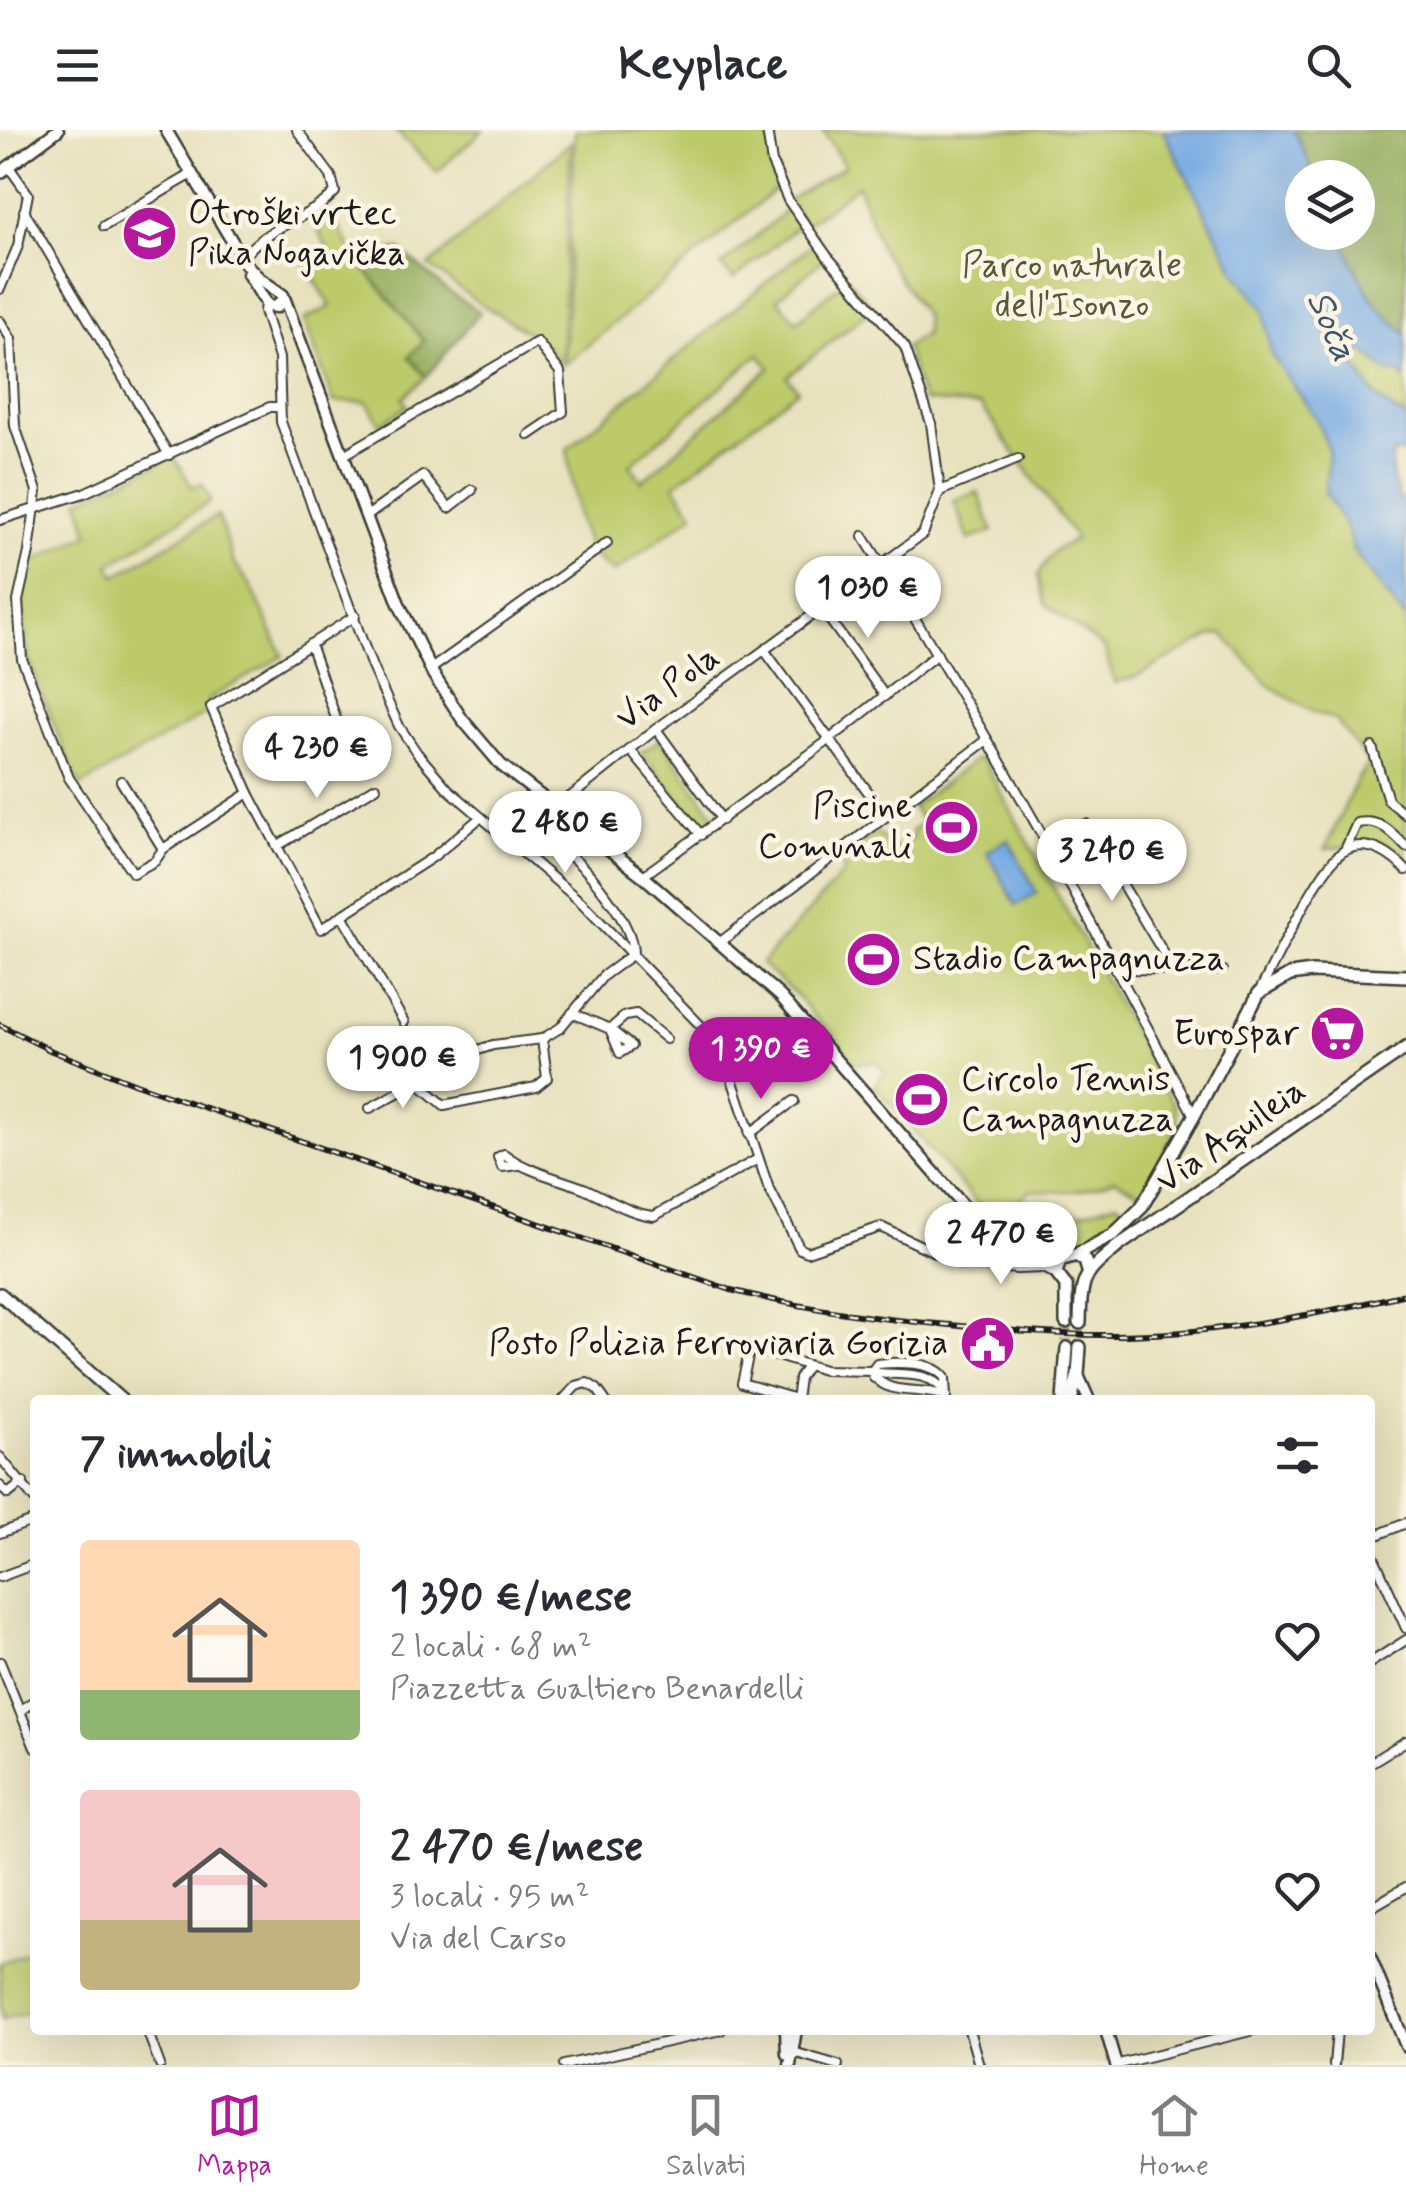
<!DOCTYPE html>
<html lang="it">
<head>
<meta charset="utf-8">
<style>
	body { margin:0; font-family:Mynerve,sans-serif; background:#f7f7f7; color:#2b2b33; height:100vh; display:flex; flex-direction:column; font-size:38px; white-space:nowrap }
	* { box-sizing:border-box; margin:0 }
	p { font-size:32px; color:#7c7c81 }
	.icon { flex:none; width:55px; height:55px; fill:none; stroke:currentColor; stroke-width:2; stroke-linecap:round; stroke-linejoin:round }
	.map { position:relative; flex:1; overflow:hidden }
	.drawer { position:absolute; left:30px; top:1265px; width:1345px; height:640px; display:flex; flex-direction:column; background:#fff; border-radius:10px; box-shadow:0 10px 40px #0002 }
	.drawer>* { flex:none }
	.fabs { position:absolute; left:1285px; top:30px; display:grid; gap:20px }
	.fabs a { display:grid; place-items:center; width:90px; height:90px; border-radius:50%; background:#fff; box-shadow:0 10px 40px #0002; font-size:50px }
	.price { position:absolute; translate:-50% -85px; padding:0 22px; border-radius:35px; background:#fff; color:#222; font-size:32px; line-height:65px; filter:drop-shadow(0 2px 5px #0008) }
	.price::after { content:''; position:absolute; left:50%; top:60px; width:30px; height:22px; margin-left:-15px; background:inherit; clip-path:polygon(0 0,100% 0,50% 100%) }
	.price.active { background:#b5179e; color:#fff }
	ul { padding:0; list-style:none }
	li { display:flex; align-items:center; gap:30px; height:250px; padding:0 50px }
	li span { display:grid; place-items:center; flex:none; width:280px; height:200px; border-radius:10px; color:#555 }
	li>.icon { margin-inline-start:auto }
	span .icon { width:120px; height:120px; fill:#fffc; stroke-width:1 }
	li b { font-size:42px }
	h2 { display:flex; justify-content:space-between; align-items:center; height:120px; padding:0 50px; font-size:42px }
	header { display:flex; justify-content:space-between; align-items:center; height:130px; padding:0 50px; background:#fff; font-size:45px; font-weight:800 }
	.menu { display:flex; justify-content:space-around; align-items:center; height:140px; border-top:2px solid #e1e1e2; background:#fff; font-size:28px; color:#7c7c81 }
	.menu a { display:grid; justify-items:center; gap:5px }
	.menu .active { color:#b5179e }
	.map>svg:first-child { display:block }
	.green { fill:#bcca6b; stroke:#6c7344; stroke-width:2.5; fill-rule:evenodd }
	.forest { fill:#95ae5f; stroke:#58653e; stroke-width:2.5 }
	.water { fill:#77aae3; stroke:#4a6380; stroke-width:2.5 }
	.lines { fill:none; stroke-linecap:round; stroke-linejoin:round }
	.primary-tunnel { stroke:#beba9d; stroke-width:11; stroke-dasharray:11 5.5; stroke-linecap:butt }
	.street-casing { stroke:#3a3a34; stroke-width:12 }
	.secondary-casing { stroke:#3a3a34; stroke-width:15 }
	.primary-casing { stroke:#3a3a34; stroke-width:16 }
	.street { stroke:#fff; stroke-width:8 }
	.secondary { stroke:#fff; stroke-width:10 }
	.primary { stroke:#fff; stroke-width:11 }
	.rail-casing { stroke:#1c1c1c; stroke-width:6 }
	.rail { stroke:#fcf5e5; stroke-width:2.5; stroke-dasharray:8; stroke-linecap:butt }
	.labels { text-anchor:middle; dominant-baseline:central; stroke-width:9; stroke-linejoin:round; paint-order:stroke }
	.poi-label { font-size:35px; fill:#1c1c1c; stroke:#fcf5e5; text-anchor:start }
	.park-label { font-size:35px; fill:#545938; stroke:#fcf5e5 }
	.street-label { font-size:35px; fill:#1c1c1c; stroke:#fcf5e5 }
	.water-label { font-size:38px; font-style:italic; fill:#40556c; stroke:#fcf5e5 }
</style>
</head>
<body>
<header><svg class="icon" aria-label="menu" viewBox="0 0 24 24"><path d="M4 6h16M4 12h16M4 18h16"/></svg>Keyplace<svg class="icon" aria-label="search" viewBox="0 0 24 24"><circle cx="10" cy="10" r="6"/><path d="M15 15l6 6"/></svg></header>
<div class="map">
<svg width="1406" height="1935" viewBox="0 0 1406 1935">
	<rect width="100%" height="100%" fill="#fcf5e5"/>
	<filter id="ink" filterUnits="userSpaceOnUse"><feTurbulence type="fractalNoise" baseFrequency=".01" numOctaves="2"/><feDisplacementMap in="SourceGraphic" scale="20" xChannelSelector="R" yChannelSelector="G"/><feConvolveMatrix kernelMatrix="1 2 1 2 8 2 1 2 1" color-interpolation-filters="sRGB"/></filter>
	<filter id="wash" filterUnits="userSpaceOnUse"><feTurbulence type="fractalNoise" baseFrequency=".0048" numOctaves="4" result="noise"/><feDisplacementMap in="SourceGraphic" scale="40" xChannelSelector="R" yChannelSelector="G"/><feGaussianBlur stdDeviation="2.25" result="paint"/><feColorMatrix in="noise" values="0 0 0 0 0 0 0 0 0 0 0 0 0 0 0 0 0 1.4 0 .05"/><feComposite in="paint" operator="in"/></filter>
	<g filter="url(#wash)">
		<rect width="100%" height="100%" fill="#e7e1bd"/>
		<g class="green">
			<polygon points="395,0 483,0 437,42"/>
			<polygon points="575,0 767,0 781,55 564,235"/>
			<polygon points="822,0 1163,0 1235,141 1264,179 1271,224 1317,289 1329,322 1325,363 1346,397 1354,422 1406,490 1406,728 1384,713 1325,719 1358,648 1369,633 1336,590 1311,581 1269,555 1223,504 1211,506 1135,547 1115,553 1104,518 1045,474 1038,445 1054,421 1076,409 981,276 923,271 905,217 925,204 924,185 880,118 858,55 805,95 788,70 845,36"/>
			<polygon points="571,12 561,233 539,209 476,171 429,136"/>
			<polygon points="789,78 800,94 734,149 721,136"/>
			<polygon points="331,83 355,127 424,211 409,227 426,247 403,268 408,276 380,294 367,272 334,272 304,190 331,176 305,134 328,120 314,91"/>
			<path d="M816,111L827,126L777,169L797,191L848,148L873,178L787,247L798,260L674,355L694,384L613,443L591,423L578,389L567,319ZM759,224L770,238L642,351L630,335Z"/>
			<path d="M1362,219L1389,243L1397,242L1406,249V287C1382,278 1365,254 1354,231Z"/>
			<polygon points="174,327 192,357 202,354 211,371 109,435 116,446 218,385 233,431 251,456 283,526 209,569 208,582 81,656 72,640 28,529 22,469 30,433 89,404 79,370"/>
			<polygon points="978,362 993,401 969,410 954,371"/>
			<polygon points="660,609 717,689 702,699 642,622"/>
			<path d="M976,629L983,630L1176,979L1177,998L1142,1064L1114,1049C1086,1062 1061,1064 1030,1060L996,1091L984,1076L981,1078L874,955L886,943L875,931L856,934L795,864L761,834L846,740L837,732L876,703L897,719L913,707L912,701L923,692L912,677Z"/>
			<path d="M1117,1072L1131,1081C1096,1111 1050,1127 1007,1103L1030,1083L1079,1084Z"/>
			<polygon points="35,1819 35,1881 1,1889 0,1833"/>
		</g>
		<g class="forest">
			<path d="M1294,0H1406V203C1365,171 1361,148 1340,103L1358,102V48L1315,47Z"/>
			<polygon points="399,119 445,159 480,182 426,247 409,227 424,211 355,127"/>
		</g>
		<g class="water">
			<path d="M1163,0H1294L1315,47L1302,48V102L1340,103C1361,148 1365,171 1406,203V249L1397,242L1389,243L1362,219L1355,231C1364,255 1382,278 1406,287V323H1393C1389,341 1394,363 1406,377V490L1354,422L1346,397L1325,362L1329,322L1317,289L1271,224L1264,179L1235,141Z"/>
			<polygon points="1008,709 1037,763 1016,775 987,722"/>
		</g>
	</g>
	<g filter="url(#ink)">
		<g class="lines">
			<polyline class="primary-tunnel" points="1066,1192 1067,1218"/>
			<defs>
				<g id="street">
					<polyline points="24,81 169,325"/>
					<polyline points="104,96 192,44"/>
					<path d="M243,129C262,96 309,91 335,62L331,46L297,0"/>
					<polyline points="0,159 18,116 28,64 9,37"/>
					<polyline points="265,174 264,181 279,228 281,292 372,537 399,596 417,623 448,659 581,772 705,900 730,943 768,1056 800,1119 807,1122 881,1097 960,1134 1017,1139 1043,1138"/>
					<polyline points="0,191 11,209 15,296 37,361 29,422 18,471 22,529 69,648 133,743 155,731 163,719 249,663 321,799 433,727 481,687"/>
					<polyline points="344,325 537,212 560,242 563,282 529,305"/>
					<polyline points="940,361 1018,329"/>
					<polyline points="367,386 423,346 449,378 472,360"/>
					<polyline points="0,390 84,363 270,277 279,277"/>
					<path d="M863,406C983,593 1091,789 1194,986"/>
					<polyline points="821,478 885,566"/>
					<polyline points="310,514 339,597"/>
					<polyline points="765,521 885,685"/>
					<polyline points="431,539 607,413"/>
					<polyline points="656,599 722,690"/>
					<polyline points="1372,617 1388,670 1406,685"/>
					<polyline points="630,620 701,705"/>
					<polyline points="121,651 163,719"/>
					<polyline points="249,663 211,577 355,486"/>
					<polyline points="1046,714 1086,694 1175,842"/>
					<polyline points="277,716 376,657"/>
					<path d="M1345,720L1357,693C1380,689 1391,701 1406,717"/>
					<polyline points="643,746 829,610 937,524"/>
					<polyline points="342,785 404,892"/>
					<polyline points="719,813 987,610"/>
					<polyline points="1115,839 1222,840"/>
					<path d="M1259,862C1275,833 1319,735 1344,721C1367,708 1390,724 1406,740"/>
					<polyline points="572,883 610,899 625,886 636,884 666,909"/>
					<polygon points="610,899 631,916 620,923"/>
					<polyline points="417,952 444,975 536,957 547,948 542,909"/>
					<path d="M370,978L472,922L493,915L542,909L560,898L603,846L633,824C633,798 608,767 591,746C576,728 550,714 547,690L555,679L656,599L923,404L940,361L931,293L905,217L827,126L788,70L772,33L767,0"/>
					<polyline points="749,1004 794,971"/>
					<path d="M518,1035L502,1037L498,1027L504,1024C527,1042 558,1048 586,1059C608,1069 630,1084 654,1086L758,1029"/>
					<path d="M873,1245C890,1268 922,1255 946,1267"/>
					<path d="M874,1248L879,1243C902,1245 930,1241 944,1261"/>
					<path d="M796,1269L742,1253L750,1218L824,1240L872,1241L877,1234C897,1232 933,1231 945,1248L946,1267"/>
					<polyline points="563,1270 576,1256 587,1253 597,1259 605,1270"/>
					<polyline points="796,1270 799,1248 807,1236"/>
					<polyline points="0,1327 35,1370"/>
					<polyline points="0,1356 8,1364 23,1352"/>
					<polyline points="0,1403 35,1390"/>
					<polyline points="1370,1408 1406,1393"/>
					<polyline points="1370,1419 1406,1498"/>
					<polyline points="0,1447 35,1434"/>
					<polyline points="0,1532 35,1618"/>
					<polyline points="1370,1533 1406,1510"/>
					<polyline points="20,1581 35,1570"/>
					<polyline points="1370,1633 1406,1611"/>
					<polyline points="1370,1778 1406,1757"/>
					<polyline points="147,1900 160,1935"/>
					<polyline points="969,1900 979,1935"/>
					<polyline points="793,1922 838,1935"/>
					<polyline points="564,1935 721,1900"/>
					<polyline points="1115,1935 1254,1900"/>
					<polyline points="1334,1935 1337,1900"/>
				</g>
				<g id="secondary">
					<polyline points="166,0 245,133 259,148 283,165 399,474 433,544 462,589 501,635 643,746 780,866 982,1097 1019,1125 1056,1143"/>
					<polyline points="0,43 58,0"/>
					<polyline points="248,144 268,176 277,177 283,168"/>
					<polyline points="1012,1117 1068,1125"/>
					<polyline points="1078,1245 1089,1270"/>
					<polyline points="1370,1827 1406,1916"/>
					<polyline points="786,1900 787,1924"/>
					<polyline points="1106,1900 1116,1935"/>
					<polyline points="790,1935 796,1900"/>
				</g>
				<g id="primary">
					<polyline points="1076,1125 1113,1105 1141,1078 1194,986 1259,863 1290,845 1312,842 1406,846"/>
					<polyline points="1066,1156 1056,1143 1060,1130 1076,1125 1085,1131 1088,1141"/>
					<polyline points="0,1164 121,1270"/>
					<polyline points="1066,1192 1066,1156"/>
					<path d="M1080,1193C1081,1145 1084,1144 1121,1114L1406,918"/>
					<polyline points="1063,1270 1067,1218"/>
					<polyline points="1071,1270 1078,1245 1080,1217"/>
				</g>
			</defs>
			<use href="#street" class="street-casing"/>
			<use href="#secondary" class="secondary-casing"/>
			<use href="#primary" class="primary-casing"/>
			<use href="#street" class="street"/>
			<use href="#secondary" class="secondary"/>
			<use href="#primary" class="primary"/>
			<defs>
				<path id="rail" d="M0,895L52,921L136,954L731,1160C804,1179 875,1189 950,1195C1001,1200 1052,1205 1103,1205C1205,1206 1307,1187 1406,1164"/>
			</defs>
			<use href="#rail" class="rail-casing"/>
			<use href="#rail" class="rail"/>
		</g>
	</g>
	<defs>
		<symbol id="school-disc" viewBox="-11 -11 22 22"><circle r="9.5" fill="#b5179e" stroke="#fcf5e5"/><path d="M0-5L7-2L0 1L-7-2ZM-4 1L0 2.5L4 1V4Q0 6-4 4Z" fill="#fff"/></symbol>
		<symbol id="stadium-disc" viewBox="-11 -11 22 22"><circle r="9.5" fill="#b5179e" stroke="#fcf5e5"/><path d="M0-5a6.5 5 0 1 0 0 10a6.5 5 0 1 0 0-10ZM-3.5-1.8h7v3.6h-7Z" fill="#fff"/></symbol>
		<symbol id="supermarket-disc" viewBox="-11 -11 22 22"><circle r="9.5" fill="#b5179e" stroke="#fcf5e5"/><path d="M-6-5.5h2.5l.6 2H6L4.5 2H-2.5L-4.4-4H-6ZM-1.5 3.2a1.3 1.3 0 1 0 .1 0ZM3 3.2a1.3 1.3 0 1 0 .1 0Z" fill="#fff"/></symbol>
		<symbol id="civic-disc" viewBox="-11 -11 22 22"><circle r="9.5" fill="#b5179e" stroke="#fcf5e5"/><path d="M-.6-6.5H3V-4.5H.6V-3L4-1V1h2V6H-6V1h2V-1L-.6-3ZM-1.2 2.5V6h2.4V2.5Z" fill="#fff"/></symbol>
	</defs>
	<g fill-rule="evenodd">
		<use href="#school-disc" x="118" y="72" width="63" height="63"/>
		<use href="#stadium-disc" x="920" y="666" width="63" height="63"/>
		<use href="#stadium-disc" x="842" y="798" width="63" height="63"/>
		<use href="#supermarket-disc" x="1306" y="872" width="63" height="63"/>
		<use href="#stadium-disc" x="890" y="938" width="63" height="63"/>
		<use href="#civic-disc" x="956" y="1182" width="63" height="63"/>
	</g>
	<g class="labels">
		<g class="poi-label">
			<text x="188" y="84">Otroški vrtec<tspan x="188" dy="40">Pika Nogavička</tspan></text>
			<text x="912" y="677" text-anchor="end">Piscine<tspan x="912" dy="40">Comunali</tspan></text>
			<text x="913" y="829">Stadio Campagnuzza</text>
			<text x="1299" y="904" text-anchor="end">Eurospar</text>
			<text x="961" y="950">Circolo Tennis<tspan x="961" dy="40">Campagnuzza</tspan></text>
			<text x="948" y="1214" text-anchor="end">Posto Polizia Ferroviaria Gorizia</text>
		</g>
		<g class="park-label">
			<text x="1072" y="136">Parco naturale<tspan x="1072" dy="40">dell'Isonzo</tspan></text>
		</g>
		<g class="street-label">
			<text transform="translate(668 558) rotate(-36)">Via Pola</text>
			<text transform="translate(1231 1006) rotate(-35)">Via Aquileia</text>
		</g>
		<g class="water-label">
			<text transform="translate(1331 196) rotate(66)">Soča</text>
		</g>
	</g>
</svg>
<div class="fabs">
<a><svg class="icon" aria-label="layers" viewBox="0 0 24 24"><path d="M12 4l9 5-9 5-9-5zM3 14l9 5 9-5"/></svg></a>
</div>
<b class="price" style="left:868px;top:511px">1 030 €</b>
<b class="price" style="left:317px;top:671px">4 230 €</b>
<b class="price" style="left:565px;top:746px">2 480 €</b>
<b class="price" style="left:1112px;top:774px">3 240 €</b>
<b class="price active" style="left:761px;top:972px">1 390 €</b>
<b class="price" style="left:403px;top:981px">1 900 €</b>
<b class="price" style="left:1001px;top:1157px">2 470 €</b>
<section class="drawer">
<h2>7 immobili<svg class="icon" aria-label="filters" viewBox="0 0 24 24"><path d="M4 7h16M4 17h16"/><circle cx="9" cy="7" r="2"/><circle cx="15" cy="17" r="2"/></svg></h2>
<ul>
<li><span style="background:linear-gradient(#ffd9b3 75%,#8fb573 0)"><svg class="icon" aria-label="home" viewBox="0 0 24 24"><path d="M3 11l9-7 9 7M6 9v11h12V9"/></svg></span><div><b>1 390 €/mese</b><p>2 locali · 68 m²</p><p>Piazzetta Gualtiero Benardelli</p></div><svg class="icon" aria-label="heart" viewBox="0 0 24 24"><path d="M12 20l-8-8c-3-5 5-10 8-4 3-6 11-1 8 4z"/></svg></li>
<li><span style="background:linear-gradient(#f6c9c9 65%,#c2b280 0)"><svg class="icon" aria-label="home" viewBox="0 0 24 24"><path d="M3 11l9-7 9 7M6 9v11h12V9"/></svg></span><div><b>2 470 €/mese</b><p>3 locali · 95 m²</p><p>Via del Carso</p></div><svg class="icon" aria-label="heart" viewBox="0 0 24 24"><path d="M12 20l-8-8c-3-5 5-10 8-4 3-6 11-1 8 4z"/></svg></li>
</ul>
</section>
</div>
<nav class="menu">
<a class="active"><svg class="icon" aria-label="map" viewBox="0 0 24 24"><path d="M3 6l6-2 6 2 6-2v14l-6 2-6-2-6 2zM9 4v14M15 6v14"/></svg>Mappa</a>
<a><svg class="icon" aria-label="saved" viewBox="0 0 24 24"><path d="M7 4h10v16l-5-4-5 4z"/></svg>Salvati</a>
<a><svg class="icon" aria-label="home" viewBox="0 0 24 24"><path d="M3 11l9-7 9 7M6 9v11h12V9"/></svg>Home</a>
</nav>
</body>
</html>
